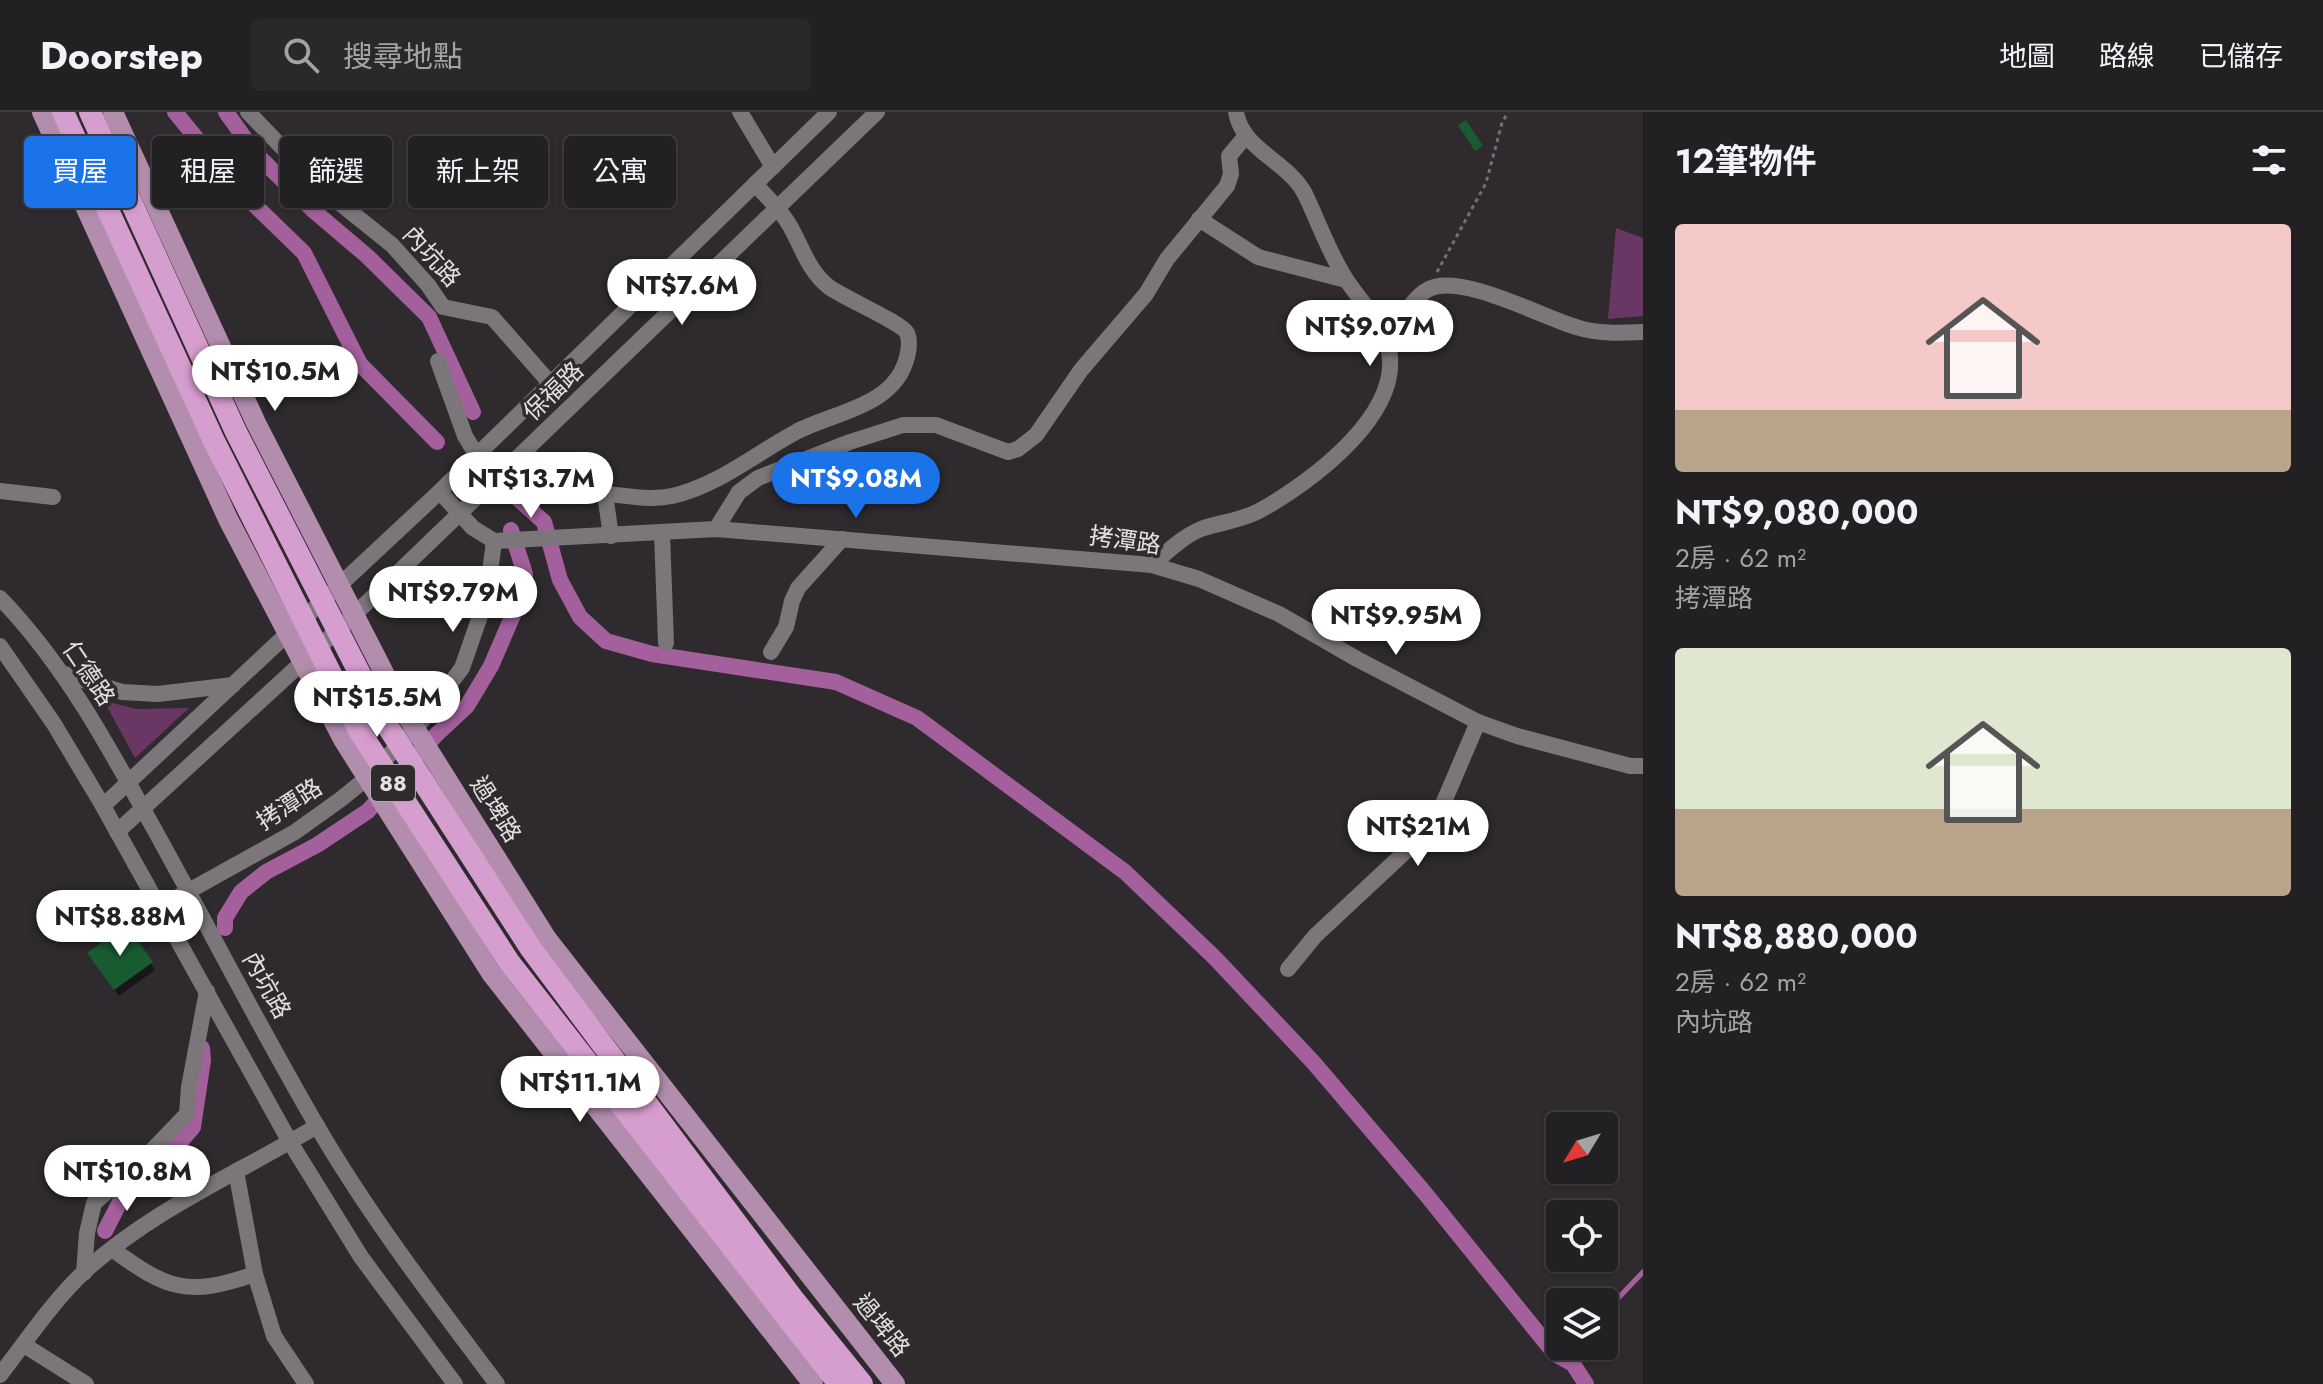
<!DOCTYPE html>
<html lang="zh-TW">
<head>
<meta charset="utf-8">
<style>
	body { margin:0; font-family:Jost,"Noto Sans TC",sans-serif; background:#2a282a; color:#f1f3f6; height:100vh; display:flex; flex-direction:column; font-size:30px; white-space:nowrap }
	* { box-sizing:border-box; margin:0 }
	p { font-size:26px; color:#a2a3a5 }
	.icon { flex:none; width:44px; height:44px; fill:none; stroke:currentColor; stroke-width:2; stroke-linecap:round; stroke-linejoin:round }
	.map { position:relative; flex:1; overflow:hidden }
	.panel { display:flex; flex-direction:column; background:#222022; width:680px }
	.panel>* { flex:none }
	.hud { position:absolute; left:24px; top:24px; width:760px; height:72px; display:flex; gap:16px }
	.needle { width:52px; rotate:232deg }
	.fabs { position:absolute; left:1546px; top:1000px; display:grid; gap:16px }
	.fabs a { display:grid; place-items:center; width:72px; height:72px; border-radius:8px; background:#222022; box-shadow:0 2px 6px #0004,0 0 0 2px #3f3e40; font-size:40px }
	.price { position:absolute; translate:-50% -68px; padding:0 18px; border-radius:28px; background:#fff; color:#222; font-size:26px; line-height:52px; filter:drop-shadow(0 2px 4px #0008) }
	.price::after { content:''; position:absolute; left:50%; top:48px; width:24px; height:18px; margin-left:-12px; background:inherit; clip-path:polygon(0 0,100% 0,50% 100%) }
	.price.selected { background:#1a73e8; color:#fff }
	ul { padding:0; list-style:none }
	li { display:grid; align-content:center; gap:16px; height:424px; padding:0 32px }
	li span { display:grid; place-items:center; height:248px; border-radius:8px; color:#555 }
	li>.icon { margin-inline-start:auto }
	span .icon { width:144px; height:144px; fill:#fffc; stroke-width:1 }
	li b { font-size:34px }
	h2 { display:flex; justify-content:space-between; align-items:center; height:96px; padding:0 32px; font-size:34px }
	.pill { padding:0 28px; border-radius:8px; background:#222022; box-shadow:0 2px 6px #0004,0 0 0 2px #3f3e40; font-size:28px; line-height:72px }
	.pill.selected { background:#1a73e8; color:#fff }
	header { display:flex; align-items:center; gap:48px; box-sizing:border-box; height:112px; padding:0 40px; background:#222022; border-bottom:2px solid #3f3e40 }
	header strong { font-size:38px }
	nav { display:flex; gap:44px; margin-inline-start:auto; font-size:28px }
	.search { width:560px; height:72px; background:#2a282a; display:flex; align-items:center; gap:20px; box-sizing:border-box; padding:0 28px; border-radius:8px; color:#a2a3a5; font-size:30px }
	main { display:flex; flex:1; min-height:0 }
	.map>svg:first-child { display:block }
	.green { fill:#6a3765 }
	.shadow { fill:#0007 }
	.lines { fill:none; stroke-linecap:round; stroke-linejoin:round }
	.stream { stroke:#a4609d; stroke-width:5 }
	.canal { stroke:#a4609d; stroke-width:16 }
	.building { fill:#1a5c32 }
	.path { stroke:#736f72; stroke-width:3; stroke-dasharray:4 4; stroke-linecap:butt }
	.minor { stroke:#7b767a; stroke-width:16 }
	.major { stroke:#b28dad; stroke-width:20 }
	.highway { stroke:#d69dcf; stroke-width:22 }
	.labels { text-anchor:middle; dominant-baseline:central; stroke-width:7; stroke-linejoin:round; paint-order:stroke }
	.shield { fill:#2e2a2d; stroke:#ada9ac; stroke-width:2 }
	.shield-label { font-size:22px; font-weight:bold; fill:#e3e0e2 }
	.street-label { font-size:24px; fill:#e3e0e2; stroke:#2e2a2d }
</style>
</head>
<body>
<header>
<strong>Doorstep</strong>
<div class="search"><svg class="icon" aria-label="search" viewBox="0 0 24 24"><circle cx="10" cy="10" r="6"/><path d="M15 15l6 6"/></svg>搜尋地點</div>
<nav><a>地圖</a><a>路線</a><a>已儲存</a></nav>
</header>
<main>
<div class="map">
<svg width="1643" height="1272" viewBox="0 0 1643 1272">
	<rect width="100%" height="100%" fill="#2e2a2d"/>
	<g class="green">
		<polygon points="1616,116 1643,126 1643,204 1608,207"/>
		<polygon points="104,589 137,597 189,596 135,646"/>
	</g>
	<polygon class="shadow" points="94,849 151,851 155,858 119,884"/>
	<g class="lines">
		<g class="stream">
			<polyline points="1604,1201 1643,1160"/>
			<polyline points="1564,1247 1576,1234"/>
		</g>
		<g class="canal">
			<polyline points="175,0 236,75 304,141 360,252 437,330"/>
			<polyline points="226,0 256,42 314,99 367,144 429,205 473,300"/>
			<polyline points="515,384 544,410 560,468 580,505 606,529 652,542 836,570 917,606 1125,760 1215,846 1313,950 1424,1080 1555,1242 1573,1252 1586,1272"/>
			<polyline points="225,816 225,806 241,780 266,760 317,733 368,699 436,623 467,594 491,554 513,503 525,462 511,418"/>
			<polyline points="105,1119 125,1080 169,1043 193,1015 203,948 202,936"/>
		</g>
	</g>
	<g class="building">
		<polygon points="1466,8 1483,34 1475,39 1458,13"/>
		<polygon points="126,813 153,850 114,878 87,841"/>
	</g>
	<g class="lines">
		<polyline class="path" points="1437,160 1486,71 1502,11 1508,0"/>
		<g class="minor">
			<polyline points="248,0 321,76 392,133 428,173 443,195 492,205 550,271"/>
			<polyline points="740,0 773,55"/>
			<polyline points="1199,107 1258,145 1346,168"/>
			<path d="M1387,229C1398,213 1412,185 1429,177C1461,161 1542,205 1576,215C1597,222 1621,221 1643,220"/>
			<polyline points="438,249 465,324 477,344"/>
			<polyline points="596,356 605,382 611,424"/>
			<polyline points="0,379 53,385"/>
			<polyline points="440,380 473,416 494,429 716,417 1152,453 1199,467 1279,502 1357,547 1478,610 1517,624 1630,654 1643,654"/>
			<path d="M605,382C626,383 650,389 672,384C717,374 755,342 796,320C833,300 895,295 907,245C909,238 910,227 907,221C902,211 844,186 829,175C809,160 802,135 790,114C781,98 767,85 755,72"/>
			<polyline points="716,417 739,380 758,366 850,330 903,313 936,313 1008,340 1018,337 1036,323 1081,258 1146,182 1167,147 1227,74 1231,62 1229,44 1245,25"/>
			<polyline points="662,421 666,531"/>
			<path d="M1152,453C1167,440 1182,425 1201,417C1221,410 1240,409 1259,399C1310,371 1409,299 1387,231C1380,207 1357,186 1344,164C1328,138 1318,109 1305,82C1288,49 1242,38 1236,0"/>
			<path d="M0,486C62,550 105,628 148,706C205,808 258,913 317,1014C370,1105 434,1188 497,1272"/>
			<polyline points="0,534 54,612 103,694 290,1030 361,1145 455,1272"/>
			<polyline points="771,540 786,515 792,489 798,476 842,427"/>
			<polyline points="61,561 122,580 158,582 233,573"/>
			<polyline points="103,694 435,384 829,0"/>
			<polyline points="117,720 354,503 877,0"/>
			<polyline points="160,795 295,720 341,687 367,666 421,610 462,556 487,484 494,429"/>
			<polyline points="1288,857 1315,824 1434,713 1478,610"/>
			<polyline points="236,1059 255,1162 274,1224 306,1272"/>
			<path d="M112,1137C168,1178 188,1185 255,1162"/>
			<polyline points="84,1161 87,1121 94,1091 135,1056 187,1002 189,975 207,879"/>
			<polyline points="24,1233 86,1272"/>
			<path d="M0,1263C27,1228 53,1189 85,1159C153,1097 239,1061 317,1014"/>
		</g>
		<g class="major">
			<polyline points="42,0 228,407 344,629 491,861 813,1272"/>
			<polyline points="113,0 256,311 402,596 547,827 895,1272"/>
		</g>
		<g class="highway">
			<polyline points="63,0 214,329 360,620 509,850 839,1272"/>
			<polyline points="90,0 236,320 383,607 531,837 794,1188 862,1272"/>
		</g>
	</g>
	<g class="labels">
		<rect class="shield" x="371" y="653" width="44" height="36" rx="6"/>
		<g class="shield-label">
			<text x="393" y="671">88</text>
		</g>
		<g class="street-label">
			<text transform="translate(432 144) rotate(48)">內坑路</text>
			<text transform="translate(553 279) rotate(-44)">保福路</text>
			<text transform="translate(1125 428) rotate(8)">拷潭路</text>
			<text transform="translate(89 561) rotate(56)">仁德路</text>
			<text transform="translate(289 692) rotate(-33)">拷潭路</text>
			<text transform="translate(496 697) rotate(58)">過埤路</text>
			<text transform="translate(267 873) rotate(61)">內坑路</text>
			<text transform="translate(882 1213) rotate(51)">過埤路</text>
		</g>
	</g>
</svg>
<div class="fabs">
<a><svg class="needle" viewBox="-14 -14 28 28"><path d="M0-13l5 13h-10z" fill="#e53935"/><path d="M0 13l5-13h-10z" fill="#a2a3a5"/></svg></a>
<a><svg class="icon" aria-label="locate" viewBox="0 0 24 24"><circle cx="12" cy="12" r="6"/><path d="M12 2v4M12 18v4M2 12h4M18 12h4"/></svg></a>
<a><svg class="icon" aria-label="layers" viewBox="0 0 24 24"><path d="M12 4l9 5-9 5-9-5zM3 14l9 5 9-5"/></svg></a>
</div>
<b class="price" style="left:682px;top:215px">NT$7.6M</b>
<b class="price" style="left:1370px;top:256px">NT$9.07M</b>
<b class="price" style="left:275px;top:301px">NT$10.5M</b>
<b class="price" style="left:531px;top:408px">NT$13.7M</b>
<b class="price selected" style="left:856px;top:408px">NT$9.08M</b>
<b class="price" style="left:453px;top:522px">NT$9.79M</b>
<b class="price" style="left:1396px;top:545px">NT$9.95M</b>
<b class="price" style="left:377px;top:627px">NT$15.5M</b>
<b class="price" style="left:1418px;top:756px">NT$21M</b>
<b class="price" style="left:120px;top:846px">NT$8.88M</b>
<b class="price" style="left:580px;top:1012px">NT$11.1M</b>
<b class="price" style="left:127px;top:1101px">NT$10.8M</b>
<div class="hud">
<a class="pill selected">買屋</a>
<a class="pill">租屋</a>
<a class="pill">篩選</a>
<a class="pill">新上架</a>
<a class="pill">公寓</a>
</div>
</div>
<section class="panel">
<h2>12筆物件<svg class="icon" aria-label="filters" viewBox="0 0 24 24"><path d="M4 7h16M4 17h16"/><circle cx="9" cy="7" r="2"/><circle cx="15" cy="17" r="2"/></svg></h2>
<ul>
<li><span style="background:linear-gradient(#f6c9c9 75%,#b9a48a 0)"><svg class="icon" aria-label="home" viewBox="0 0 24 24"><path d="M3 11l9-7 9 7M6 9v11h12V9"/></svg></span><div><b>NT$9,080,000</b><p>2房 · 62 m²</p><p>拷潭路</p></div></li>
<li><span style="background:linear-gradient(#dfe7d0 65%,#b9a48a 0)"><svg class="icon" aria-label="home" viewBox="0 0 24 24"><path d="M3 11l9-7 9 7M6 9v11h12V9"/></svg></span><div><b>NT$8,880,000</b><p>2房 · 62 m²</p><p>內坑路</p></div></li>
</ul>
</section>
</main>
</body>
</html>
